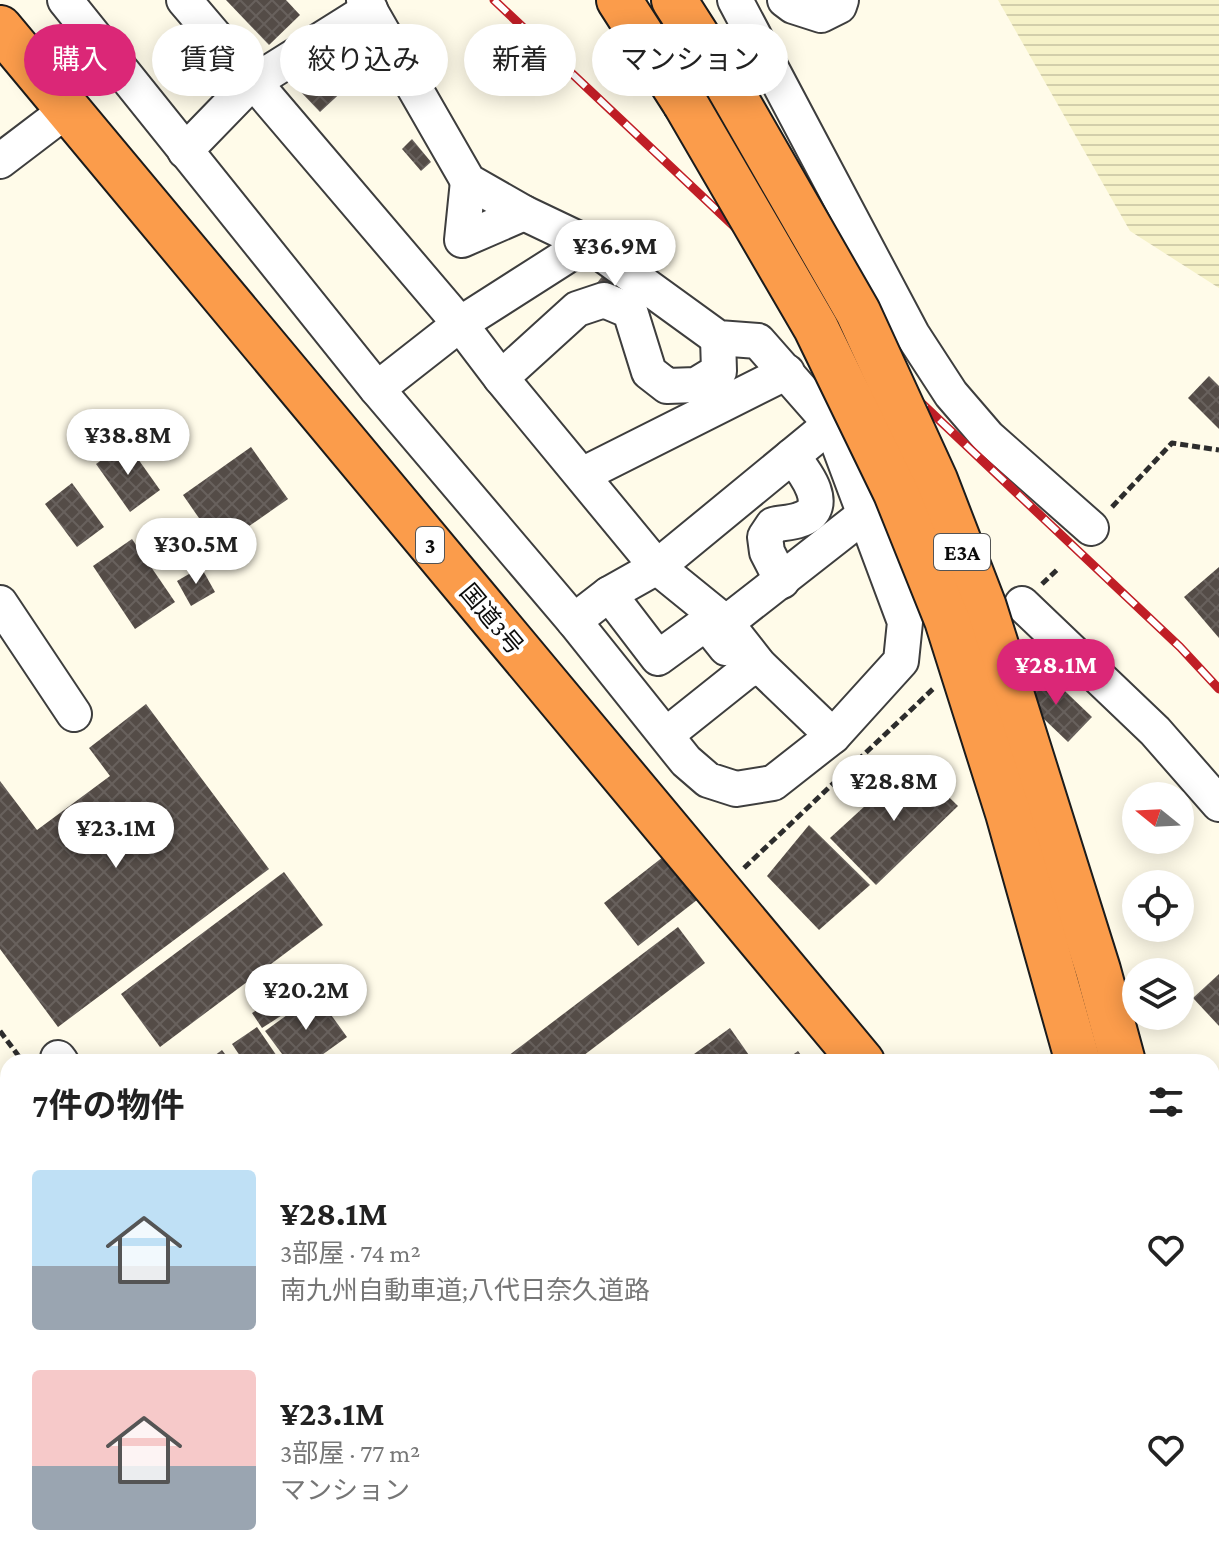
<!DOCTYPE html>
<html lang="ja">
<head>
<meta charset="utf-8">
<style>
	body { margin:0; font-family:"Crimson Pro","Noto Sans JP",serif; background:#f2f2f2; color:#222; height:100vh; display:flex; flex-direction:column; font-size:30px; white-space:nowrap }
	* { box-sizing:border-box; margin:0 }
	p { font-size:26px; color:#767676 }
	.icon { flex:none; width:44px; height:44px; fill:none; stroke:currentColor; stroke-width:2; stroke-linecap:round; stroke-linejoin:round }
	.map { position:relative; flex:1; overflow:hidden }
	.drawer { position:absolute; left:0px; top:1054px; width:1220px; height:514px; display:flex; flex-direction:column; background:#fff; border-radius:24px 24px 0 0; box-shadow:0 4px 20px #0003 }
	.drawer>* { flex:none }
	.banner { position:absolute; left:24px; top:24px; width:800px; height:72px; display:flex; gap:16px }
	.needle { width:52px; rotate:288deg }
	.controls { position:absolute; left:1122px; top:782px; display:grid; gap:16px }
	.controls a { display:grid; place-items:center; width:72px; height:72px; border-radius:50%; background:#fff; box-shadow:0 4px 20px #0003; font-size:40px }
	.price { position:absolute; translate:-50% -68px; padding:0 18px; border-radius:28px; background:#fff; color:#222; font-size:26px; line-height:52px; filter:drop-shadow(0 2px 4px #0008) }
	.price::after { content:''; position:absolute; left:50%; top:48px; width:24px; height:18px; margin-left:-12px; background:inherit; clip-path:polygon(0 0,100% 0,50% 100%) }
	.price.active { background:#db2777; color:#fff }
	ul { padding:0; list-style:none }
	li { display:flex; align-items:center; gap:24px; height:200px; padding:0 32px }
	li span { display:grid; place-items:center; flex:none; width:224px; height:160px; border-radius:8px; color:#555 }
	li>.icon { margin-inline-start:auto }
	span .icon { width:96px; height:96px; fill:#fffc; stroke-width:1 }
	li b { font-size:34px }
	h2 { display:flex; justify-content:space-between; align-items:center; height:96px; padding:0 32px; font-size:34px }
	.chip { padding:0 28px; border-radius:36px; background:#fff; box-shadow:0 4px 20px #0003; font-size:28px; line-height:72px }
	.chip.active { background:#db2777; color:#fff }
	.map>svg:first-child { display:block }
	.farmland { fill:url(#farmland-rules) }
	.building { fill:url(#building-cross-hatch) }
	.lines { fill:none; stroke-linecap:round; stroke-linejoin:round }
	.minor-casing { stroke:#3e3e3e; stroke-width:38 }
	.highway-casing { stroke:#1c1c1c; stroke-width:48 }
	.path { stroke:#2d2d2d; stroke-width:5; stroke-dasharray:8 4; stroke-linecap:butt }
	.minor { stroke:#fff; stroke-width:34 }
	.highway { stroke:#fb9c4b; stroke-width:44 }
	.rail-casing { stroke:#c01e26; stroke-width:9 }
	.rail { stroke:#fff; stroke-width:6; stroke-dasharray:18; stroke-linecap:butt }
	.highway-bridge-casing { stroke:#1c1c1c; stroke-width:48; stroke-linecap:butt }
	.highway-bridge { stroke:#fb9c4b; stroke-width:44 }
	.labels { text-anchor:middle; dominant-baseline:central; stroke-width:8; stroke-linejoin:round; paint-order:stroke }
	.shield { fill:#fff; stroke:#545454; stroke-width:2 }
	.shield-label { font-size:22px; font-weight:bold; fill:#0b0b0b }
	.street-label { font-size:24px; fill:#0b0b0b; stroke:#fff }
</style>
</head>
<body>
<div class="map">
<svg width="1219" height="1567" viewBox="0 0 1219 1567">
	<defs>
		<pattern id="farmland-rules" width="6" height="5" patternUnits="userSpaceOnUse" patternTransform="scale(2)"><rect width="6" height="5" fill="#f6f2c8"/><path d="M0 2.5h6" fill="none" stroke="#d2ceaa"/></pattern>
		<pattern id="building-cross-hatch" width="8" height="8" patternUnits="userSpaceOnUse" patternTransform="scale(2)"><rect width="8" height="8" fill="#544c47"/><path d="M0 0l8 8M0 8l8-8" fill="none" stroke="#68615d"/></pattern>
	</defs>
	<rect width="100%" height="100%" fill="#fffbe9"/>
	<polygon class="farmland" points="998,0 1219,0 1219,288 1130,231"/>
	<g class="building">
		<polygon points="226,0 286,0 300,15 269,45"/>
		<polygon points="345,55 362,73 320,112 298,89 318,70 323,76"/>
		<polygon points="412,139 431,162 421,171 402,149"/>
		<polygon points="604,274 632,294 626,303 597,283"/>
		<polygon points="1209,376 1219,386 1219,429 1188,398"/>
		<polygon points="126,442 160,490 130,512 96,464"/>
		<polygon points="251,447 288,499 219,547 183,495"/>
		<polygon points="72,483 104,527 77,547 45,504"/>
		<polygon points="132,539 175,602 135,629 93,566"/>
		<polygon points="201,567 215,592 191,606 177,581"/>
		<polygon points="1219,567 1219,638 1184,597"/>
		<polygon points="1045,672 1092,717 1068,742 1021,697"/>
		<polygon points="146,704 269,869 58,1027 0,949 0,781 37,830 110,776 89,748"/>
		<polygon points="913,762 958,806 876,885 830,838"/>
		<polygon points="809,825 870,885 819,930 767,876"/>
		<polygon points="663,857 697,900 638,946 604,903"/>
		<polygon points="284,872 323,925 160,1047 121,994"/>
		<polygon points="678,927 705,963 575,1062 500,1062"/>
		<polygon points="1219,974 1219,1026 1193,998"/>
		<polygon points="316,994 347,1037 312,1062 288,1062 265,1031"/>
		<polygon points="275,999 284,1014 262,1028 252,1013"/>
		<polygon points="257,1027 281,1062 244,1062 232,1044"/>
		<polygon points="730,1028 751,1058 746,1062 683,1062"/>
		<polygon points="222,1050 231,1062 206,1062"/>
		<polygon points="798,1051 806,1062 783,1062"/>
		<polygon points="0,1432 6,1454 0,1455"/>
		<polygon points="8,1485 8,1504 2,1505 0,1486"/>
		<polygon points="112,1560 169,1560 169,1561 143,1567 113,1567"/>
		<polygon points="496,1560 515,1560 501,1567"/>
	</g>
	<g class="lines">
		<defs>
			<g id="minor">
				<polyline points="65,0 377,389 574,621 686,761 708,780 736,789 773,783 833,736 901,661 905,622 831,424 758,341 718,338 587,243 524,213 468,181 364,0"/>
				<polyline points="184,0 460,324 501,378 657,567 726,623 759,665 833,736"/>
				<polyline points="735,0 912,334 951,394 988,437 1091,528"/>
				<polyline points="785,0 793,6 821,15 839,6 841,0"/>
				<polyline points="185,151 249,85 370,9"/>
				<polyline points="0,161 67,110"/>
				<polyline points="468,181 462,240 524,213"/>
				<polyline points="501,378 577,309 604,300 630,311 649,372 667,386 696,385 719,371 718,338"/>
				<polyline points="377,389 460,324 587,243"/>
				<polyline points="582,475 787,372"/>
				<path d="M782,581L767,552L765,537L773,525C781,523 791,523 799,520C834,509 805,472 792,456"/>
				<polyline points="609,594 658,658 706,623 726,648"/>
				<polyline points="0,603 74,714"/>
				<polyline points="1022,604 1155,731 1219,804"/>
				<polyline points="574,621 609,594 657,567 831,424"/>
				<polyline points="726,623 864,515"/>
				<polyline points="666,735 745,672 759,665"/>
				<polyline points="58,1058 61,1062"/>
				<polyline points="0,1131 8,1138"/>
				<polyline points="0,1327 8,1325"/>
				<polyline points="0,1419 8,1419"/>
				<polyline points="205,1560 207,1567"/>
				<polyline points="745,1560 748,1567"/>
				<polyline points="1172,1560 1174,1567"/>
				<polyline points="568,1567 571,1560"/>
			</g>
			<g id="highway">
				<polyline points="619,0 685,103"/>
				<polyline points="674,0 722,75"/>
				<polyline points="0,28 862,1062"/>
				<polyline points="1212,1322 1219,1346"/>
				<polyline points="1212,1390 1219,1416"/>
				<polyline points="1212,1457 1219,1464"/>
				<polyline points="1212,1560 1213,1567"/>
			</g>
		</defs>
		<use href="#minor" class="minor-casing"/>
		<use href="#highway" class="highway-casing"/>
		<g class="path">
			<polyline points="1112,507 1172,443 1219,450"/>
			<polyline points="1042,584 1059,568"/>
			<polyline points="744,868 934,688"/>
			<polyline points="0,1031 23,1062"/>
		</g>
		<use href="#minor" class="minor"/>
		<use href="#highway" class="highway"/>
		<defs>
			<polyline id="rail" points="494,0 1180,647 1219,689"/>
		</defs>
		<use href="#rail" class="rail-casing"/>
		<use href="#rail" class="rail"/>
		<defs>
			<g id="highway-bridge">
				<polyline points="722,75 858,312 935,480 984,607 1098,970 1123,1062"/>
				<polyline points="685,103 816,328 896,493 947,620 1008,813 1078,1062"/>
			</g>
		</defs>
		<use href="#highway-bridge" class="highway-bridge-casing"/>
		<use href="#highway-bridge" class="highway-bridge"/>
	</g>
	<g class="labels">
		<g class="shield">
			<rect x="416" y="527" width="28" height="36" rx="6"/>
			<rect x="934" y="534" width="56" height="36" rx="6"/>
		</g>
		<g class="shield-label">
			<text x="430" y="545">3</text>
			<text x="962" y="552">E3A</text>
		</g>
		<g class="street-label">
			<text transform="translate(492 619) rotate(50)">国道3号</text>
		</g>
	</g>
</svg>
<div class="controls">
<a><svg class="needle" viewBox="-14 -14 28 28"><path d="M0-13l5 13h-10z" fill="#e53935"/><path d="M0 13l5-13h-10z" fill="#767676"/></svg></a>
<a><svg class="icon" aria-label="locate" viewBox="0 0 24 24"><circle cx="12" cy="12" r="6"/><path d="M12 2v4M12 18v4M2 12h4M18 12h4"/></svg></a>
<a><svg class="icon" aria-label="layers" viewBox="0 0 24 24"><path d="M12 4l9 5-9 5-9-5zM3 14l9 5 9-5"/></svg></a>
</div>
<b class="price" style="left:615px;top:288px">¥36.9M</b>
<b class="price" style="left:128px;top:477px">¥38.8M</b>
<b class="price" style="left:196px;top:586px">¥30.5M</b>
<b class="price active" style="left:1056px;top:707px">¥28.1M</b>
<b class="price" style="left:894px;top:823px">¥28.8M</b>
<b class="price" style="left:116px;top:870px">¥23.1M</b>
<b class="price" style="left:306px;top:1032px">¥20.2M</b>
<div class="banner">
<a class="chip active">購入</a>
<a class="chip">賃貸</a>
<a class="chip">絞り込み</a>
<a class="chip">新着</a>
<a class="chip">マンション</a>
</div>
<section class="drawer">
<h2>7件の物件<svg class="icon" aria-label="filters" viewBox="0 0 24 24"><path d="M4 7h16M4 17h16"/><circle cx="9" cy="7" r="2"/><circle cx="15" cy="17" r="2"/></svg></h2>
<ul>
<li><span style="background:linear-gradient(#bfe0f5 60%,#9aa5b1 0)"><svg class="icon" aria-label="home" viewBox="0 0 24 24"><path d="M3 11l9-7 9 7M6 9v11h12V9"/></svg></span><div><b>¥28.1M</b><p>3部屋 · 74 m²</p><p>南九州自動車道;八代日奈久道路</p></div><svg class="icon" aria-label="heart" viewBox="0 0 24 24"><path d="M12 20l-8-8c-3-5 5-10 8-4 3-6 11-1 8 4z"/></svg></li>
<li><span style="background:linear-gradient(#f6c9c9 60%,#9aa5b1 0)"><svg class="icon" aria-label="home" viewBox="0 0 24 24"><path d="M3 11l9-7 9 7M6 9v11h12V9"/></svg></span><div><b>¥23.1M</b><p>3部屋 · 77 m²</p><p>マンション</p></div><svg class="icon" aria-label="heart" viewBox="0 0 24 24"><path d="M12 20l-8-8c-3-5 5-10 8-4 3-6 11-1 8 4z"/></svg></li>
</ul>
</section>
</div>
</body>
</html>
